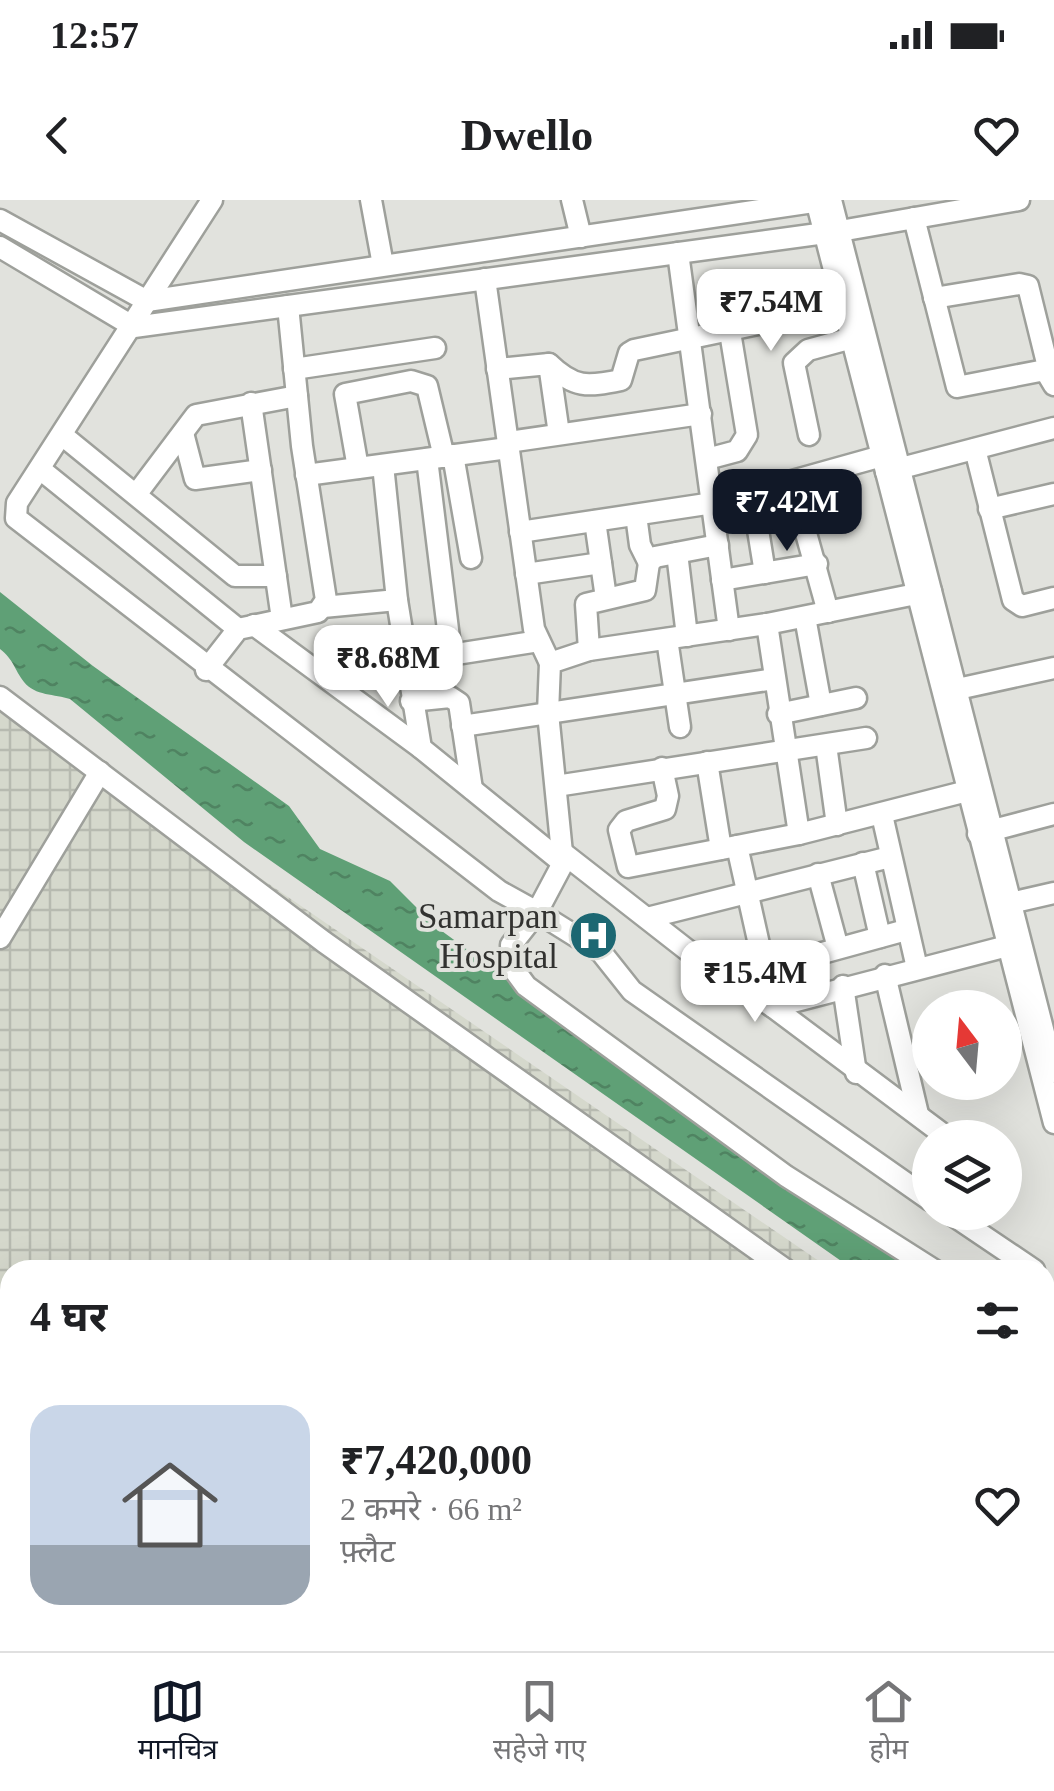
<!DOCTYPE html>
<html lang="hi">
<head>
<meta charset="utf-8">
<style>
	body { margin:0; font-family:"Times New Roman","Noto Sans Devanagari",serif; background:#f6f6f6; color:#202124; height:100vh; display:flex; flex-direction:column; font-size:38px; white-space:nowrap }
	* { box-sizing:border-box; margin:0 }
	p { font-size:32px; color:#757577 }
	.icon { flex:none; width:55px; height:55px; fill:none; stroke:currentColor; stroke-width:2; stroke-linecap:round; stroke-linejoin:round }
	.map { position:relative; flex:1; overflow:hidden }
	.details { position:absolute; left:0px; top:1060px; width:1055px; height:392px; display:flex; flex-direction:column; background:#fff; border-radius:30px 30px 0 0; box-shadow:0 10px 40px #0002 }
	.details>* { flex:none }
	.needle { width:65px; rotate:344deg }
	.fabs { position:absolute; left:912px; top:790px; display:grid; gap:20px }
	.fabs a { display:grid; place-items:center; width:110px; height:110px; border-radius:50%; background:#fff; box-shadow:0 10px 40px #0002; font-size:50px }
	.price { position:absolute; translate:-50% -85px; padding:0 22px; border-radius:20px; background:#fff; color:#222; font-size:32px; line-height:65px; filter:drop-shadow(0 2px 5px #0008) }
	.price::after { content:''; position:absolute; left:50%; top:60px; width:30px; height:22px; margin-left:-15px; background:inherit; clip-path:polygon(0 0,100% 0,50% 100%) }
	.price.active { background:#111827; color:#fff }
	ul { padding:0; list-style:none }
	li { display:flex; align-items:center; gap:30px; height:250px; padding:0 30px }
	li+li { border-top:2px solid #e0e0e0 }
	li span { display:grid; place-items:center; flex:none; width:280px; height:200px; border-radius:30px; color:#555 }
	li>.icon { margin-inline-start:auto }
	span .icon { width:120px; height:120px; fill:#fffc; stroke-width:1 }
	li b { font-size:42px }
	h2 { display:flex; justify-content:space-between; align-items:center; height:120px; padding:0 30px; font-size:42px }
	.status { display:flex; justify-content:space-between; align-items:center; height:70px; padding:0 50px; background:#fff; direction:ltr }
	.status svg { height:28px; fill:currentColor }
	header { display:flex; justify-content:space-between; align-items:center; height:130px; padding:0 30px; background:#fff; font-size:45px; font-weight:700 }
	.tabs { display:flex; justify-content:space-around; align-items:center; height:140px; border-top:2px solid #e0e0e0; background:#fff; font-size:28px; color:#757577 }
	.tabs a { display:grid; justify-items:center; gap:5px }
	.tabs .active { color:#111827 }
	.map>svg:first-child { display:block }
	.industrial { fill:url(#industrial-grid) }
	.water { fill:url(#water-ripples) }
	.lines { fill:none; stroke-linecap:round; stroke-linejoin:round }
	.minor-casing { stroke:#9ea09b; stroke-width:25 }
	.minor { stroke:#fff; stroke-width:20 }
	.rail { stroke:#767673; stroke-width:4; stroke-dasharray:20 10; stroke-linecap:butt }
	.labels { text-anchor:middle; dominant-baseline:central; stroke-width:8; stroke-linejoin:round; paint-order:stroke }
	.poi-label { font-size:35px; fill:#323230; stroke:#e1e2dd; text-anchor:end }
</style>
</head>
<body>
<div class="status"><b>12:57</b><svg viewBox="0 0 49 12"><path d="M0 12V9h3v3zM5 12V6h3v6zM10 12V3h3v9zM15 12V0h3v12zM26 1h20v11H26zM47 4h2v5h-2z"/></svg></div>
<header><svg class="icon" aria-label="back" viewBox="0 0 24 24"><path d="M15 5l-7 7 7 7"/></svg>Dwello<svg class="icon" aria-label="heart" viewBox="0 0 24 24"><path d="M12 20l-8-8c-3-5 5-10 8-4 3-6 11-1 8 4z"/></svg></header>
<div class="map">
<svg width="1054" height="1451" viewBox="0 0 1054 1451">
	<defs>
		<pattern id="industrial-grid" width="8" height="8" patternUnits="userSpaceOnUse" patternTransform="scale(2.5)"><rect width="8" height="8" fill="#d5d8cc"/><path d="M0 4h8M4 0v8" fill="none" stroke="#b7bab0"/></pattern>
		<pattern id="water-ripples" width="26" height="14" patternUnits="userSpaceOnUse" patternTransform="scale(2.5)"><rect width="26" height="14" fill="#5fa076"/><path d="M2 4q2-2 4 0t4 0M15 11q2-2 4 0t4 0" fill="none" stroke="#4f8361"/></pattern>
	</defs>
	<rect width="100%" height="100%" fill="#e1e2dd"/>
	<polygon class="industrial" points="0,491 85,558 832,1070 10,1070 10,1442 1045,1442 1045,1216 1054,1222 1054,1451 0,1451"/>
	<path class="water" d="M0,392L93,466L289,606L320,649L390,681L435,726L739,948L918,1070H854L244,642L70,499C55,494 35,496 24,482C14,469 14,460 0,449Z"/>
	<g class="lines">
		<defs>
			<g id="minor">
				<polyline points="212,0 17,303 16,318 499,691 537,712 511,745 512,767 526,786 786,976 934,1070"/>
				<polyline points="371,0 383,65"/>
				<polyline points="572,0 581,37"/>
				<polyline points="816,0 1054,923"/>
				<polyline points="831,0 1054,872"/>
				<polyline points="914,18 957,187 1045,170 1054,185"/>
				<polyline points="0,20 147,101 827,0"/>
				<polyline points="0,47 134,127 840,31 1019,0"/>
				<polyline points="678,53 729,430"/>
				<polyline points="485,79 534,429 550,463"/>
				<polyline points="934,98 1019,84 1028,86 1049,171"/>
				<path d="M549,164C574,188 587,187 621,180L629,153L634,150L844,106"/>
				<polyline points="294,169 435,148"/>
				<polyline points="497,169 549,164 559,234"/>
				<polyline points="251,203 282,419"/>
				<polyline points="183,233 195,279 261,270"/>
				<polyline points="62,235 235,376 276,376"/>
				<polyline points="809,235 794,163 808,150 852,138"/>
				<polyline points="508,242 701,214"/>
				<polyline points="975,249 1013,400 1022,406 1054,398"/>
				<polyline points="453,255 471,358"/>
				<polyline points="427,259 451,454"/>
				<polyline points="707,259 737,251 747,235 730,132"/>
				<polyline points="383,265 397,400 421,548 563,663"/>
				<polyline points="358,268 345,194 411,181 427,186 444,257"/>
				<polyline points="40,269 238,429"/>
				<polyline points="886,272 1054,228"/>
				<polyline points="306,275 508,248"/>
				<polyline points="792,283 828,412"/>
				<polyline points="138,292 196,215 297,196"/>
				<polyline points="752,293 765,373"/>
				<polyline points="989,309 1054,294"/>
				<polyline points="636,315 640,345 649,363"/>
				<polyline points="595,321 606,398"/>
				<polyline points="520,332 713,303 889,254"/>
				<polyline points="677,353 687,436"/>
				<polyline points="526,374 601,363"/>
				<polyline points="722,380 817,364"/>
				<polyline points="323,407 397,400"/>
				<polyline points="805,417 821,505"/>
				<polyline points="767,424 799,634 979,588"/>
				<polyline points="254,425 421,548"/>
				<polyline points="667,439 680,527"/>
				<polyline points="589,450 586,404 645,390 649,363 655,357 718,345"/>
				<polyline points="405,462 539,441"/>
				<polyline points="206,470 238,429 318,412 326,400 302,246 288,106"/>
				<polyline points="944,492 1054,468"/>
				<polyline points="0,497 324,742 786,1070"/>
				<polyline points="411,501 450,497 459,503 472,589"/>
				<polyline points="778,514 856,498"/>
				<polyline points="462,526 774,479"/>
				<polyline points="826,545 837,625"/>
				<polyline points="707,562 721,649"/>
				<polyline points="662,568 668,596 665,609 626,621 619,630 628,667 737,646"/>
				<polyline points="556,586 866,538"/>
				<polyline points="882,615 917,768"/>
				<polyline points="799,634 737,646 773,807 1015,744"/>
				<polyline points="978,634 1054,614"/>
				<polyline points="563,653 691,753 773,807 948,938"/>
				<polyline points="863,663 880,737"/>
				<polyline points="818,674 838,748"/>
				<polyline points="1010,703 1054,693"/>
				<polyline points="647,718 890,657"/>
				<polyline points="0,738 100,572"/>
				<polyline points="764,769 906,730"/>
				<polyline points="885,775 918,914"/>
				<polyline points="843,786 856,873"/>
				<polyline points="930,1000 632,791 601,752 537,712 563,663 548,513 550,463 589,450 767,424 931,391"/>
				<polyline points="948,1012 1034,1070"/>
				<polyline points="1045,1141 1054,1146"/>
				<polyline points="1045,1249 1054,1256"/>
			</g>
		</defs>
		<use href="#minor" class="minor-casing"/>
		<use href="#minor" class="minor"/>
		<polyline class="rail" points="0,1438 26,1451"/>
	</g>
	<defs>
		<symbol id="hospital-disc" viewBox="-11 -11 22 22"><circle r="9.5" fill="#1c6772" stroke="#e1e2dd"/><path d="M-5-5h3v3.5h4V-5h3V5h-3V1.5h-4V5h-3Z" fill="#fff"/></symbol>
	</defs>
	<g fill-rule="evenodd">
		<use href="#hospital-disc" x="566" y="708" width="55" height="55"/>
	</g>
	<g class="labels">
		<g class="poi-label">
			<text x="558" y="716">Samarpan<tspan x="558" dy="40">Hospital</tspan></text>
		</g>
	</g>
</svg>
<div class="fabs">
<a><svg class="needle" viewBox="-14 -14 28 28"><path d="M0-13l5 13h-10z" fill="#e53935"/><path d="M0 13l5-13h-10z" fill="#757577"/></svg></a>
<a><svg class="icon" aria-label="layers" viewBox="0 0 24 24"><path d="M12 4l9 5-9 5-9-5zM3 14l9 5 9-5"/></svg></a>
</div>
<b class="price" style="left:771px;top:154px">₹7.54M</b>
<b class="price active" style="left:787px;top:354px">₹7.42M</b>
<b class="price" style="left:388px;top:510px">₹8.68M</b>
<b class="price" style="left:755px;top:825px">₹15.4M</b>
<section class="details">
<h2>4 घर<svg class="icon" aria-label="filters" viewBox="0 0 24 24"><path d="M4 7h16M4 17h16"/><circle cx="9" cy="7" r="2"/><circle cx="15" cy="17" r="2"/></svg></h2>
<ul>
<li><span style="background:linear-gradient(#c9d6e8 70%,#9aa5b1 0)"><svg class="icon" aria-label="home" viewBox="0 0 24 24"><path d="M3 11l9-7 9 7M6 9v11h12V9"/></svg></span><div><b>₹7,420,000</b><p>2 कमरे · 66 m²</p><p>फ़्लैट</p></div><svg class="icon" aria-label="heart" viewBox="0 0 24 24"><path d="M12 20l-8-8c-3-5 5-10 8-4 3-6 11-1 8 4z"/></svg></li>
</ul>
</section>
</div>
<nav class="tabs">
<a class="active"><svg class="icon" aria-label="map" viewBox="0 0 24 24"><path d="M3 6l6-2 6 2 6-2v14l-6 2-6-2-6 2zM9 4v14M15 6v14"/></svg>मानचित्र</a>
<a><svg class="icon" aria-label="saved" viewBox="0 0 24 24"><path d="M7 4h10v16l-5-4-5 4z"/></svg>सहेजे गए</a>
<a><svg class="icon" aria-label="home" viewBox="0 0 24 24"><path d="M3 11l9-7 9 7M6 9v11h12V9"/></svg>होम</a>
</nav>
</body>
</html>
